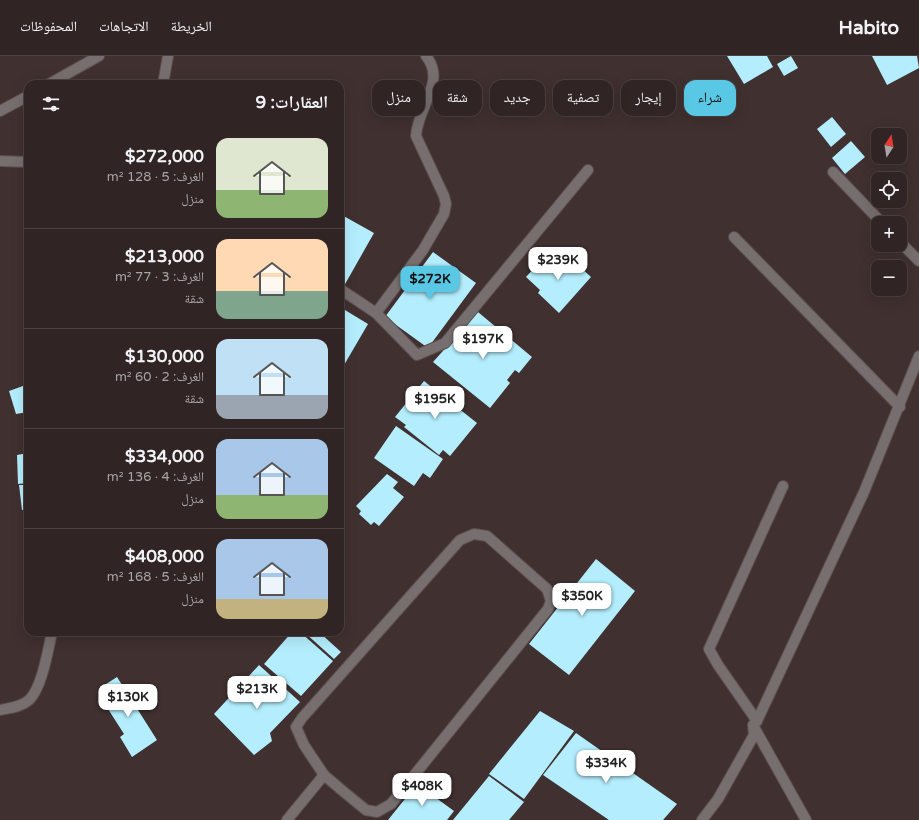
<!DOCTYPE html>
<html lang="ar">
<head>
<meta charset="utf-8">
<style>
	body { margin:0; font-family:"Varela Round","Noto Naskh Arabic",sans-serif; background:#3c3031; color:#f1f3f6; direction:rtl; height:100vh; display:flex; flex-direction:column; font-size:15px; white-space:nowrap }
	* { box-sizing:border-box; margin:0 }
	p { font-size:13px; color:#a8a4a6 }
	.icon { flex:none; width:22px; height:22px; fill:none; stroke:currentColor; stroke-width:2; stroke-linecap:round; stroke-linejoin:round }
	.map { position:relative; flex:1; overflow:hidden; direction:ltr }
	.details { position:absolute; left:24px; top:24px; width:320px; height:556px; display:flex; flex-direction:column; background:#302424; border-radius:12px; box-shadow:0 4px 16px #0002,0 0 0 1px #4b4141; direction:rtl }
	.details>* { flex:none }
	.top-card { position:absolute; left:356px; top:24px; width:380px; height:36px; direction:rtl; display:flex; gap:8px }
	.needle { width:26px; rotate:12deg }
	.buttons { position:absolute; left:871px; top:72px; display:grid; gap:8px }
	.buttons a { display:grid; place-items:center; width:36px; height:36px; border-radius:8px; background:#302424; box-shadow:0 4px 16px #0002,0 0 0 1px #4b4141; font-size:20px }
	.price { position:absolute; translate:-50% -34px; padding:0 9px; border-radius:8px; background:#fff; color:#222; font-size:13px; line-height:26px; filter:drop-shadow(0 1px 2px #0008) }
	.price::after { content:''; position:absolute; left:50%; top:24px; width:12px; height:9px; margin-left:-6px; background:inherit; clip-path:polygon(0 0,100% 0,50% 100%) }
	.price.active { background:#59c8e4; color:#111 }
	ul { padding:0; list-style:none }
	li { display:flex; align-items:center; gap:12px; height:100px; padding:0 16px }
	li+li { border-top:1px solid #4b4141 }
	li span { display:grid; place-items:center; flex:none; width:112px; height:80px; border-radius:12px; color:#555 }
	li>.icon { margin-inline-start:auto }
	span .icon { width:48px; height:48px; fill:#fffc; stroke-width:1 }
	li b { font-size:17px }
	h2 { display:flex; justify-content:space-between; align-items:center; height:48px; padding:0 16px; font-size:17px }
	.chip { padding:0 14px; border-radius:12px; background:#302424; box-shadow:0 4px 16px #0002,0 0 0 1px #4b4141; font-size:14px; line-height:36px }
	.chip.active { background:#59c8e4; color:#111 }
	header { display:flex; align-items:center; gap:24px; box-sizing:border-box; height:56px; padding:0 20px; background:#302424; border-bottom:1px solid #4b4141 }
	header strong { font-size:19px }
	nav { display:flex; gap:22px; margin-inline-start:auto; font-size:14px }
	.map>svg:first-child { display:block }
	.building { fill:#b4eefe }
	.lines { fill:none; stroke-linecap:round; stroke-linejoin:round }
	.minor-casing { stroke:#5d4e4e; stroke-width:12 }
	.minor { stroke:#776f6f; stroke-width:10 }
</style>
</head>
<body>
<header>
<strong>Habito</strong>
<nav><a>الخريطة</a><a>الاتجاهات</a><a>المحفوظات</a></nav>
</header>
<div class="map">
<svg width="919" height="764" viewBox="0 0 919 764">
	<rect width="100%" height="100%" fill="#403030"/>
	<g class="building">
		<polygon points="727,0 767,0 773,11 744,28"/>
		<polygon points="791,0 798,12 784,20 777,8"/>
		<polygon points="872,0 917,0 919,12 887,29"/>
		<polygon points="832,61 846,78 831,91 817,73"/>
		<polygon points="851,85 865,101 845,118 832,102"/>
		<polygon points="340,158 374,177 344,230 340,228"/>
		<polygon points="433,196 476,227 428,292 385,261"/>
		<polygon points="548,197 560,208 568,200 591,221 559,257 538,237 540,234 526,221"/>
		<polygon points="28,219 28,232 27,232 25,220"/>
		<polygon points="340,251 368,268 340,316"/>
		<polygon points="478,256 532,301 519,317 515,314 507,324 510,327 490,352 433,306"/>
		<polygon points="424,325 477,367 450,400 443,394 439,399 404,371 406,369 395,361"/>
		<polygon points="23,330 28,346 28,356 16,358 9,335"/>
		<polygon points="396,370 443,403 430,422 423,417 414,430 374,402"/>
		<polygon points="28,397 28,427 18,428 17,399"/>
		<polygon points="387,418 398,426 393,432 404,441 379,470 374,466 371,469 359,458 361,455 356,450"/>
		<polygon points="19,429 28,429 28,453 22,454"/>
		<polygon points="596,503 635,535 569,619 529,588"/>
		<polygon points="292,576 300,576 333,605 301,640 264,608"/>
		<polygon points="304,576 319,576 341,596 334,603"/>
		<polygon points="259,609 300,646 270,677 272,685 254,699 214,658"/>
		<polygon points="117,621 157,684 132,701 120,681 124,678 101,642 108,638 103,630"/>
		<polygon points="540,655 574,675 524,743 489,718"/>
		<polygon points="576,677 677,748 663,764 609,764 543,719"/>
		<polygon points="489,720 524,746 509,764 453,764"/>
		<polygon points="417,728 454,755 447,764 388,764"/>
	</g>
	<g class="lines">
		<defs>
			<g id="minor">
				<polyline points="49,28 99,0"/>
				<polyline points="163,28 168,0"/>
				<polyline points="0,55 28,40"/>
				<polyline points="0,105 28,106"/>
				<polyline points="833,116 882,167"/>
				<polyline points="734,181 900,351"/>
				<polyline points="900,186 919,205"/>
				<polyline points="340,233 376,257 417,299 445,287 588,114"/>
				<path d="M376,257L423,194L444,158L446,148L444,140L416,80C417,52 447,25 426,0"/>
				<polygon points="474,478 487,480 547,533 551,545 548,553 391,748 377,756 366,754 344,736 324,719 304,689 296,671 302,662 460,484"/>
				<path d="M0,654C10,652 21,651 29,644C42,632 48,594 52,576"/>
				<polyline points="757,665 718,609 709,593 783,430"/>
				<polyline points="754,671 806,764"/>
				<polyline points="287,764 324,719"/>
				<polyline points="702,764 718,743 754,679 753,669 757,665 864,436 919,300"/>
			</g>
		</defs>
		<use href="#minor" class="minor-casing"/>
		<use href="#minor" class="minor"/>
	</g>
</svg>
<div class="buttons">
<a><svg class="needle" viewBox="-14 -14 28 28"><path d="M0-13l5 13h-10z" fill="#e53935"/><path d="M0 13l5-13h-10z" fill="#a8a4a6"/></svg></a>
<a><svg class="icon" aria-label="locate" viewBox="0 0 24 24"><circle cx="12" cy="12" r="6"/><path d="M12 2v4M12 18v4M2 12h4M18 12h4"/></svg></a>
<a>+</a>
<a>−</a>
</div>
<b class="price" style="left:558px;top:225px">$239K</b>
<b class="price active" style="left:430px;top:244px">$272K</b>
<b class="price" style="left:483px;top:304px">$197K</b>
<b class="price" style="left:435px;top:364px">$195K</b>
<b class="price" style="left:582px;top:561px">$350K</b>
<b class="price" style="left:257px;top:654px">$213K</b>
<b class="price" style="left:128px;top:662px">$130K</b>
<b class="price" style="left:606px;top:728px">$334K</b>
<b class="price" style="left:422px;top:751px">$408K</b>
<div class="top-card">
<a class="chip active">شراء</a>
<a class="chip">إيجار</a>
<a class="chip">تصفية</a>
<a class="chip">جديد</a>
<a class="chip">شقة</a>
<a class="chip">منزل</a>
</div>
<section class="details">
<h2>العقارات: 9<svg class="icon" aria-label="filters" viewBox="0 0 24 24"><path d="M4 7h16M4 17h16"/><circle cx="9" cy="7" r="2"/><circle cx="15" cy="17" r="2"/></svg></h2>
<ul>
<li><span style="background:linear-gradient(#dfe7d0 65%,#8fb573 0)"><svg class="icon" aria-label="home" viewBox="0 0 24 24"><path d="M3 11l9-7 9 7M6 9v11h12V9"/></svg></span><div><b>$272,000</b><p>الغرف: 5 · 128 m²</p><p>منزل</p></div></li>
<li><span style="background:linear-gradient(#ffd9b3 65%,#7fa58c 0)"><svg class="icon" aria-label="home" viewBox="0 0 24 24"><path d="M3 11l9-7 9 7M6 9v11h12V9"/></svg></span><div><b>$213,000</b><p>الغرف: 3 · 77 m²</p><p>شقة</p></div></li>
<li><span style="background:linear-gradient(#bfe0f5 70%,#9aa5b1 0)"><svg class="icon" aria-label="home" viewBox="0 0 24 24"><path d="M3 11l9-7 9 7M6 9v11h12V9"/></svg></span><div><b>$130,000</b><p>الغرف: 2 · 60 m²</p><p>شقة</p></div></li>
<li><span style="background:linear-gradient(#a9c7e8 70%,#8fb573 0)"><svg class="icon" aria-label="home" viewBox="0 0 24 24"><path d="M3 11l9-7 9 7M6 9v11h12V9"/></svg></span><div><b>$334,000</b><p>الغرف: 4 · 136 m²</p><p>منزل</p></div></li>
<li><span style="background:linear-gradient(#a9c7e8 75%,#c2b280 0)"><svg class="icon" aria-label="home" viewBox="0 0 24 24"><path d="M3 11l9-7 9 7M6 9v11h12V9"/></svg></span><div><b>$408,000</b><p>الغرف: 5 · 168 m²</p><p>منزل</p></div></li>
</ul>
</section>
</div>
</body>
</html>
